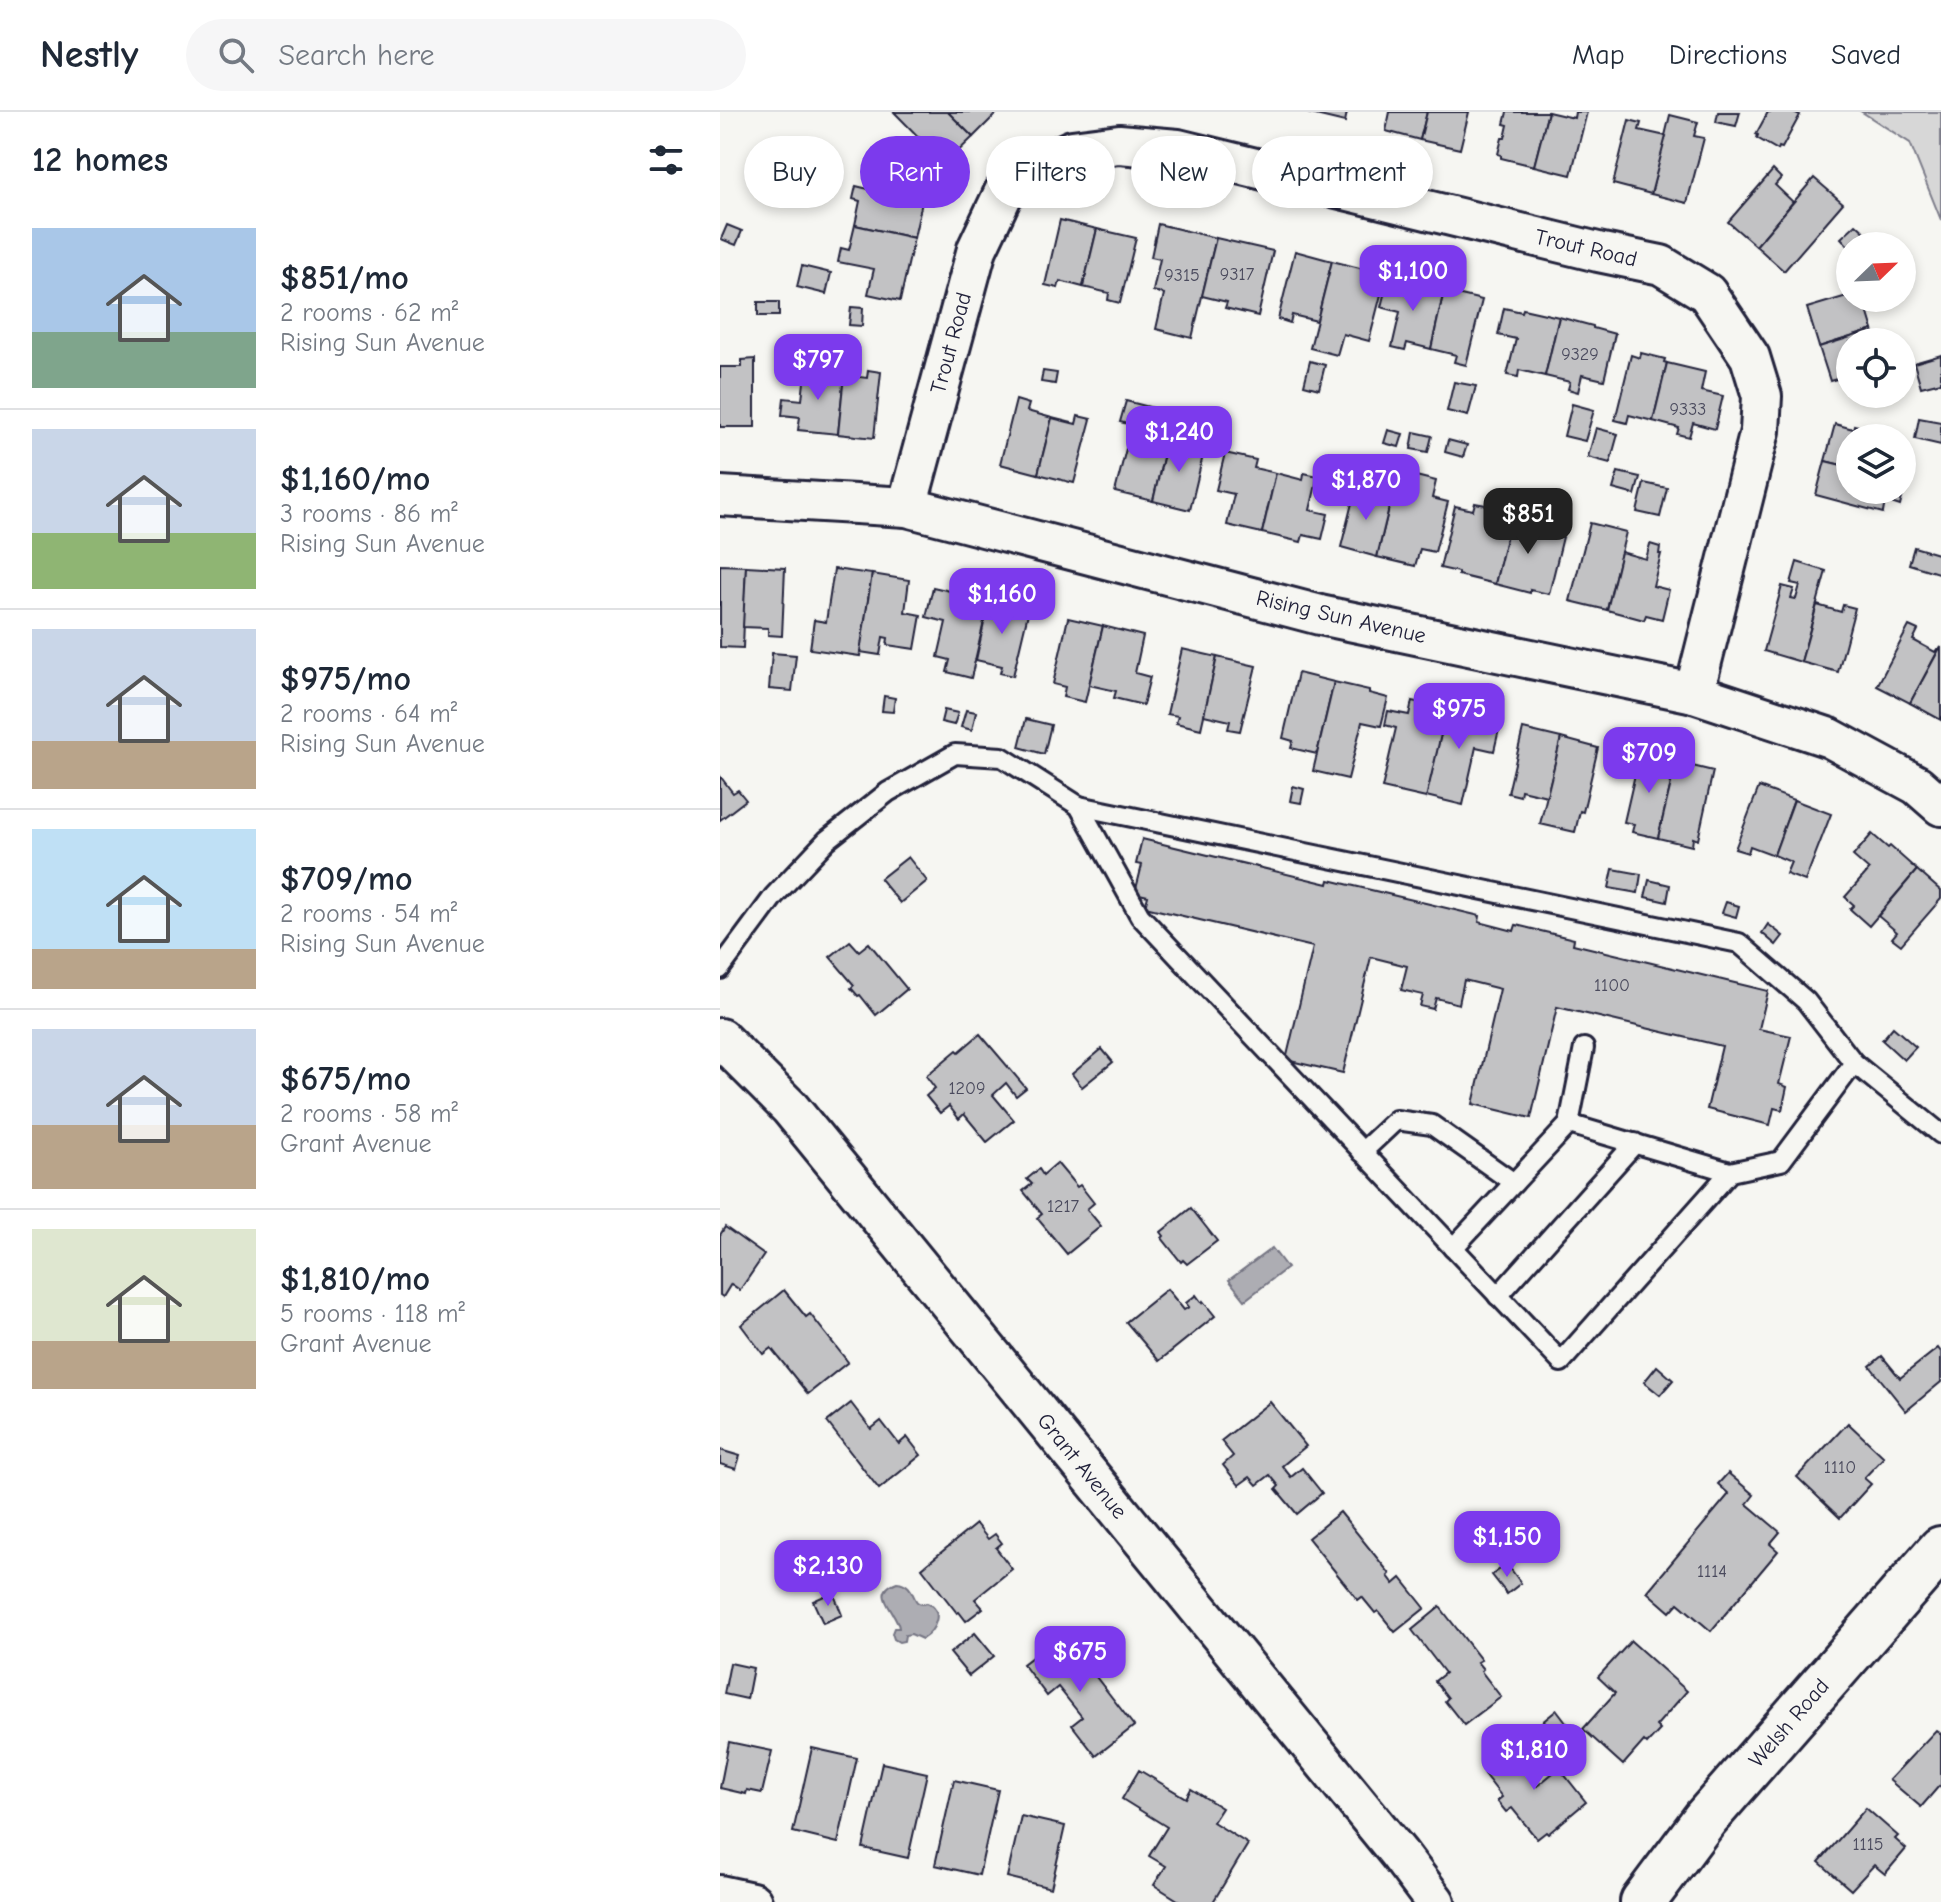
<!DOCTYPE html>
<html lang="en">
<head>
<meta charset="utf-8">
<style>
	body { margin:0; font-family:"Comic Neue",sans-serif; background:#f6f6f7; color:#1f2937; height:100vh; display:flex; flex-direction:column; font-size:30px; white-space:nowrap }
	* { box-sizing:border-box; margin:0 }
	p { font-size:26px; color:#747a83 }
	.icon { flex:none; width:44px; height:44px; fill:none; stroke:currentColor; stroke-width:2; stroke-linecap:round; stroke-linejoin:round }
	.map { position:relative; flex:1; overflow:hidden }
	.details { display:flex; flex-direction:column; background:#fff; width:720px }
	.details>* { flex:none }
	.top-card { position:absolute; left:24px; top:24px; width:760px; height:72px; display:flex; gap:16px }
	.needle { width:52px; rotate:67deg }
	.controls { position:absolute; left:1116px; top:120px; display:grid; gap:16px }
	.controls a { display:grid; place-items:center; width:80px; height:80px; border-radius:50%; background:#fff; box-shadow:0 4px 12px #0003; font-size:40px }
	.price { position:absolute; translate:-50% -68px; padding:0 18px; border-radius:16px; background:#7c3aed; color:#fff; font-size:26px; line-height:52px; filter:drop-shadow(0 2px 4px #0008) }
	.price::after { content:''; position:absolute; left:50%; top:48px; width:24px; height:18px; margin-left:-12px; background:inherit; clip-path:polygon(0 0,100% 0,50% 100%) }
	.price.current { background:#222; color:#fff }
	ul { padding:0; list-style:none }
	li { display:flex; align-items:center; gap:24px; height:200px; padding:0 32px }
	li+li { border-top:2px solid #e0e1e3 }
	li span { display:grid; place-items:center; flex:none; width:224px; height:160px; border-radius:0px; color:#555 }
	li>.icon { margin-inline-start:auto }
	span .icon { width:96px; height:96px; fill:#fffc; stroke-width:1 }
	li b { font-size:34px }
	h2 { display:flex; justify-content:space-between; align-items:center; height:96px; padding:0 32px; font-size:34px }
	.tag { padding:0 28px; border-radius:36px; background:#fff; box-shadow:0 4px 12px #0003; font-size:28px; line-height:72px }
	.tag.current { background:#7c3aed; color:#fff }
	header { display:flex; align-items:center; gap:48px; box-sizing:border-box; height:112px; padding:0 40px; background:#fff; border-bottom:2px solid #e0e1e3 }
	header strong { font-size:38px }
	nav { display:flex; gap:44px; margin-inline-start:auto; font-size:28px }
	.search { width:560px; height:72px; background:#f6f6f7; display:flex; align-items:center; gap:20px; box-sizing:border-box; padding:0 28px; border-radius:44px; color:#747a83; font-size:30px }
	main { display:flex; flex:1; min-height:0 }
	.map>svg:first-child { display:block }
	.green { fill:#d7d7d7; stroke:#7c7c89; stroke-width:2 }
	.water { fill:#adadb3; stroke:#757583; stroke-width:2 }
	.building { fill:#c2c2c4; stroke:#22223b; stroke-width:2 }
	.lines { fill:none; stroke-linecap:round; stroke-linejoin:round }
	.service-casing { stroke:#22223b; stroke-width:24 }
	.minor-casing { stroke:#22223b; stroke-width:44 }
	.secondary-casing { stroke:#22223b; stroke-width:50 }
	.service { stroke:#f6f6f2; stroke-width:18 }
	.minor { stroke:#f6f6f2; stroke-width:38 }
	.secondary { stroke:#f6f6f2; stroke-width:44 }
	.labels { text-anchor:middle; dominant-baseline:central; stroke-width:8; stroke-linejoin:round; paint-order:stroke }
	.number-label { font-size:18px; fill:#4a4a5d }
	.street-label { font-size:22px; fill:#22223b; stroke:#f6f6f2 }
</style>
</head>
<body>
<header>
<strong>Nestly</strong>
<div class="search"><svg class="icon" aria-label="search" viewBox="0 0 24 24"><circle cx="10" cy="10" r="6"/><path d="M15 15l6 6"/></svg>Search here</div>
<nav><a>Map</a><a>Directions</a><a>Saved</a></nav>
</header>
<main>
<section class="details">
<h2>12 homes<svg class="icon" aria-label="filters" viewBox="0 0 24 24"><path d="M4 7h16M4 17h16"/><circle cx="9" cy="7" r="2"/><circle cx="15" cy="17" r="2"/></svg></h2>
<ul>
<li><span style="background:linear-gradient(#a9c7e8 65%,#7fa58c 0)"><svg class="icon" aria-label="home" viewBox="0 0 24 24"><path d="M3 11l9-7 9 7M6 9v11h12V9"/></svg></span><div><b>$851/mo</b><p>2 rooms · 62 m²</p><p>Rising Sun Avenue</p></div></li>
<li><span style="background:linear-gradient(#c9d6e8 65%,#8fb573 0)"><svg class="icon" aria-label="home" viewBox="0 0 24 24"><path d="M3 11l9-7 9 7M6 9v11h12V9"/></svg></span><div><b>$1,160/mo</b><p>3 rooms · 86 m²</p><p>Rising Sun Avenue</p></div></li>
<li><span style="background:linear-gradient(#c9d6e8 70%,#b9a48a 0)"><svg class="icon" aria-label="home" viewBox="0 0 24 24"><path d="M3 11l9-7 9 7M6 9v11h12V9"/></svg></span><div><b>$975/mo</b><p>2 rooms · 64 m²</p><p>Rising Sun Avenue</p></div></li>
<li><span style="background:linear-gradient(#bfe0f5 75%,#b9a48a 0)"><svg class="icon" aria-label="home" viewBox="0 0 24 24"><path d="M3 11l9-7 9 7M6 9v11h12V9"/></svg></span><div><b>$709/mo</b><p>2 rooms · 54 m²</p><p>Rising Sun Avenue</p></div></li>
<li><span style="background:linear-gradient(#c9d6e8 60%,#b9a48a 0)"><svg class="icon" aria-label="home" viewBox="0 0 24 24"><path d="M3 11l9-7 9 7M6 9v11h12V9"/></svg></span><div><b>$675/mo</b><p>2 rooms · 58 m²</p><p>Grant Avenue</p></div></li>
<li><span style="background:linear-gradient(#dfe7d0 70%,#b9a48a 0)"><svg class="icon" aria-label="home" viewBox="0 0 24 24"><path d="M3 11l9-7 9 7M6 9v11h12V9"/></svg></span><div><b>$1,810/mo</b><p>5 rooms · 118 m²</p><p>Grant Avenue</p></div></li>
</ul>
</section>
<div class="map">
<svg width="1221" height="1790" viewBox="0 0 1221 1790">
	<rect width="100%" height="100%" fill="#f6f6f2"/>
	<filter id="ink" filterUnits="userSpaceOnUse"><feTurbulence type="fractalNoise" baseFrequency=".0125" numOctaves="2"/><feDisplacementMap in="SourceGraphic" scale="16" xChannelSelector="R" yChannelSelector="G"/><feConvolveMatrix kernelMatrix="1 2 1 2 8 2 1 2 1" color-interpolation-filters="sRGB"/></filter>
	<g filter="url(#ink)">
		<polygon class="green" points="1142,0 1221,0 1221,108 1190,31"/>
		<g class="water">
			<polygon points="552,1136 567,1156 525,1188 509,1168"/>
			<path d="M177,1470C199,1472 189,1497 207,1491C225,1499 215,1519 202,1527L191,1522L185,1523L184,1529L179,1530L174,1527L172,1521L174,1516H179C178,1500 148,1481 177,1470Z"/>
		</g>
		<g class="building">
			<polygon points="174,0 228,0 253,25 225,52"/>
			<polygon points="228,0 278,0 253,25"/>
			<polygon points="588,0 627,0 625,10 587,1"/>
			<polygon points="670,0 707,0 700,28 666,19"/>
			<polygon points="707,0 749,0 740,37 700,28"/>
			<polygon points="787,0 828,0 814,54 781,46 781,43 778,42 782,26 785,26 788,13 784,12"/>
			<polygon points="828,0 854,6 855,0 867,0 851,63 814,54"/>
			<polygon points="998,0 1020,0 1016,14 996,10"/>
			<polygon points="1048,0 1074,0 1080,3 1062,36 1059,35 1058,38 1037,26 1038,23 1036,22"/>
			<polygon points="950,3 978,10 974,24 984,26 967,91 931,82"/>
			<polygon points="909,8 921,11 919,18 946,24 931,82 893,72"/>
			<polygon points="1053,58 1061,66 1055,73 1073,90 1036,134 1008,110"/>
			<polygon points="1094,66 1123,91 1064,159 1036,134"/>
			<polygon points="136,74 202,90 194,126 135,113 140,89 133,87"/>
			<polygon points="340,108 377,117 363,175 340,169 338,176 325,173"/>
			<polygon points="438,112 496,126 472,226 436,217 444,182 433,179 440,147 431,145"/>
			<polygon points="1136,112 1148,123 1136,134 1130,134 1130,136 1121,126"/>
			<polygon points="7,113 22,119 16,133 1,127"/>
			<polygon points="135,113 194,126 180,189 148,182 154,157 118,150 121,136 129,138"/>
			<polygon points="377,117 416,126 400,191 388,188 389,181 363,175"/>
			<polygon points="496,126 553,139 538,204 505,196 507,190 482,184"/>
			<polygon points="575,139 612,149 597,209 572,203 570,211 558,207"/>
			<polygon points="612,149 648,158 647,163 665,167 649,229 623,222 617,243 590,236"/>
			<polygon points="82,154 111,161 106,182 77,175"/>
			<polygon points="668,167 687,172 688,170 724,179 711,237 687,231 685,238 672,235 680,200 661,195"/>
			<polygon points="724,179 762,188 746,253 734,250 736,243 711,237"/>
			<polygon points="1130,183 1130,186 1154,186 1155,192 1146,195 1153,218 1099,235 1087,196"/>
			<rect x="38" y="190" width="21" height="14"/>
			<polygon points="131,195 143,196 142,214 129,213"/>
			<polygon points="784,196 802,200 803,197 839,205 825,264 799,258 798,265 787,263 796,227 778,223"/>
			<polygon points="839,205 873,214 873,216 895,222 884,268 862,263 858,280 848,277 850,270 825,264"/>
			<polygon points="1153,218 1157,230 1130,230 1130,263 1110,269 1099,235"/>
			<polygon points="921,241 945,247 944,250 947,251 933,309 909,303 907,311 895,308 911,243 920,246"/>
			<polygon points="1221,243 1221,270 1201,275 1194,251"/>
			<polygon points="35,247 35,315 0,315 0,255 22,255 22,248"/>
			<polygon points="590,249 605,253 599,277 584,273"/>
			<polygon points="947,251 985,260 981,279 1003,284 995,317 973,311 969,325 957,322 959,316 933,309"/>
			<polygon points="86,252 98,253 97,261 124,263 118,322 78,318 80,305 62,303 64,286 82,288"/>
			<polygon points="148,258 161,260 154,326 118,322 124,263 147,266"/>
			<polygon points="323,259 337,261 335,272 321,270"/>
			<polygon points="734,270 756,274 748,304 727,299"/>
			<polygon points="296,288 309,292 307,299 332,306 318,362 280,352"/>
			<polygon points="406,289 441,298 434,326 447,329 433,389 395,380 412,313 400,310"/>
			<polygon points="852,292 874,298 865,329 844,324"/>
			<polygon points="358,304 371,307 354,371 318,362 332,306 356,312"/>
			<polygon points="1199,306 1221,310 1221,333 1195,327"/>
			<polygon points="1115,312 1133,317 1134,313 1142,315 1141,319 1169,326 1130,326 1130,355 1105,349"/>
			<polygon points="876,316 898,322 890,351 868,345"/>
			<polygon points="668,318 683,322 679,335 664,331"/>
			<polygon points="694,320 712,324 708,340 691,337"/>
			<polygon points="473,328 486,331 470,398 433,389 447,329 472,335"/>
			<polygon points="728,328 747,333 743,345 725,340"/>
			<polygon points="505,341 536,348 534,356 556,361 542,421 507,413 514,382 496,378"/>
			<polygon points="1105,349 1130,355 1130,378 1182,378 1182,369 1186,370 1180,394 1165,389 1163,401 1096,383"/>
			<polygon points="898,360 920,365 915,383 893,377"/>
			<polygon points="556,361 583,368 584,361 598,364 590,398 608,402 602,427 583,423 581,430 542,421"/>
			<polygon points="692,363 716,369 712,386 728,390 715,440 700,437 695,454 657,445 671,387 686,390"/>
			<polygon points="637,371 648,374 647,380 671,387 657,445 621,435"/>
			<polygon points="924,371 947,376 940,405 917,400"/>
			<polygon points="755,391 793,398 775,472 738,463 738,460 720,456 735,394 753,398"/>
			<polygon points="793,398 805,400 803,408 825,413 824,420 843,425 829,482 810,478 810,481 775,472"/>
			<polygon points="870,411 906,420 887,498 850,489"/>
			<polygon points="930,432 940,435 939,442 941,442 933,474 949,478 942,507 926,503 924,508 887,498 901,440 926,447"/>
			<polygon points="1194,435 1221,443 1221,462 1189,452"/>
			<polygon points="1077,450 1106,459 1081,550 1044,539 1062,474 1074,477 1071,486 1076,487 1080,473 1071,471"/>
			<polygon points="0,453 26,454 23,536 0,535"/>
			<polygon points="26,454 65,456 62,524 48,523 48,516 23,515"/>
			<polygon points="114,457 152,462 140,544 90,537 94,508 106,510"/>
			<polygon points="152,462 189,468 185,500 201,503 195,537 167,533 168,526 163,525 160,543 140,540"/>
			<polygon points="213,475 269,488 251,566 227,560 230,548 218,545 226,510 206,505"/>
			<polygon points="269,488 309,497 293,564 280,561 282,554 256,548"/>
			<polygon points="1097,493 1121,500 1123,493 1135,496 1118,560 1081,550"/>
			<polygon points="348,506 383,514 365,590 343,585 345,575 333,572"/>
			<polygon points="383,514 423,524 415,561 430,565 423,593 394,586 396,579 369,573"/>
			<polygon points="1189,514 1198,518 1193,528 1215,540 1217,537 1219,537 1190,591 1157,574"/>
			<polygon points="1221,534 1221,608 1190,591"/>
			<polygon points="462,537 497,545 481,617 456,611 458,604 447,602"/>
			<polygon points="52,541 76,543 72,579 49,577"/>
			<polygon points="497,545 536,554 520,619 508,617 510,609 484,603"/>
			<polygon points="578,561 614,570 597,642 571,636 573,629 563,626"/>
			<polygon points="614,570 649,578 649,581 668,586 661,614 642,610 628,667 593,659"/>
			<polygon points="164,584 175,586 173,600 162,599"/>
			<polygon points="729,588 765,597 762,609 780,613 774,639 756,635 743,693 706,684"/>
			<polygon points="692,589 727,597 706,686 662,676 676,616 665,613 668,599 689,603"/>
			<polygon points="224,598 238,601 234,613 221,610"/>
			<polygon points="246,598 256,600 252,618 241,615"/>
			<polygon points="306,607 331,613 324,642 299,635"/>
			<polygon points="803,617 841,626 827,684 801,678 800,684 788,681"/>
			<polygon points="841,626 878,636 863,700 860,699 855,720 820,712"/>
			<polygon points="918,642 956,650 938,726 912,720 914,712 904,710 916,658 914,657"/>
			<polygon points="956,650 993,659 978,728 973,726 972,734 938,726"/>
			<polygon points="0,664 13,681 18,678 26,688 0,708"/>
			<polygon points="573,674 584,677 581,691 570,689"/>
			<polygon points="1039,675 1074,688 1054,743 1030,734 1028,741 1015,737"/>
			<polygon points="1074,688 1111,702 1085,769 1066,762 1071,750 1054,743"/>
			<polygon points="1152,722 1168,736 1170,734 1197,758 1149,814 1130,797 1134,793 1125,785 1149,758 1133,744"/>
			<polygon points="422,727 608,772 609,768 760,804 759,810 794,819 796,813 854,827 853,832 1048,879 1039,917 1071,924 1059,972 1067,975 1062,998 1054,996 1050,1013 987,997 1002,934 837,895 811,1006 753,992 780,877 744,868 739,892 716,886 713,897 700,894 703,883 681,878 687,854 651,845 623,961 566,948 593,835 425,795 428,784 415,781 422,753 416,752"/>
			<polygon points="188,745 207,769 180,791 160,767"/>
			<polygon points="893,757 921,762 918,781 889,776"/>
			<polygon points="1197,758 1221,779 1221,787 1181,833 1172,826 1177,820 1158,804"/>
			<polygon points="929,768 950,773 947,790 925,785"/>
			<polygon points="1006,790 1019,794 1016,805 1002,801"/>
			<polygon points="1048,812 1063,824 1056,833 1042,821"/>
			<polygon points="130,829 139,839 149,831 187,877 156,903 140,883 138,884 131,876 134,873 110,845"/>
			<polygon points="1173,915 1196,935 1184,948 1162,928"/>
			<polygon points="260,922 306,976 296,984 286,971 273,983 294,1008 267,1030 244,1002 239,1007 229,994 220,1001 206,984 215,976 206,964 237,938 239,940"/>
			<polygon points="382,937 393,950 362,975 352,962"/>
			<polygon points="337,1051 357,1075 360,1073 374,1091 367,1097 381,1114 347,1142 317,1106 322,1102 303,1079 312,1072 307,1067 319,1057 323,1063"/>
			<polygon points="471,1096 497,1129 467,1152 463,1148 461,1150 442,1126 444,1124 441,1120"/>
			<polygon points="5,1115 44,1143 20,1178 11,1172 3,1185 0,1183 0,1123"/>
			<polygon points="447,1177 464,1198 469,1195 466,1191 476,1183 482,1191 483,1189 495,1204 439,1249 406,1210"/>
			<polygon points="64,1178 86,1205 90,1202 128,1250 88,1282 51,1236 43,1242 21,1213"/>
			<polygon points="1218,1236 1221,1240 1221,1270 1186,1299 1150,1254 1162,1244 1180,1266"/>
			<polygon points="937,1254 953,1268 940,1283 924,1270"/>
			<polygon points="550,1290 586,1334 562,1354 571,1365 582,1356 602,1381 577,1402 556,1377 559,1374 550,1363 537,1373 530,1365 519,1373 503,1353 513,1344 501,1329"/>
			<polygon points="131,1291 151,1317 161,1309 179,1332 187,1325 201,1343 159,1377 107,1310"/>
			<polygon points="1128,1311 1164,1345 1144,1366 1151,1372 1120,1406 1077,1365"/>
			<polygon points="0,1338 20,1344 16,1357 0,1352"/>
			<polygon points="1008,1361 1034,1383 1027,1392 1060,1420 1050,1432 1058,1439 991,1519 958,1491 950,1500 927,1480 1009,1382 998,1372"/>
			<polygon points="620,1400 670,1462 668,1464 674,1472 681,1466 705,1496 675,1520 658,1499 655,1501 642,1485 638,1488 588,1426"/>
			<polygon points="256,1412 268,1427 275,1422 282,1431 276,1436 292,1457 255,1487 263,1496 246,1509 239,1500 237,1501 202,1456"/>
			<polygon points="787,1452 801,1471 787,1482 772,1463"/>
			<polygon points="113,1480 122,1503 103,1511 93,1489"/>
			<polygon points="720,1495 761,1548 757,1550 763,1557 761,1559 781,1585 744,1613 725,1589 728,1586 715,1569 725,1561 692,1518"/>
			<polygon points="255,1521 274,1544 249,1564 230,1541"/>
			<polygon points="341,1523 365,1553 366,1552 414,1614 376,1644 352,1613 362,1605 338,1575 327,1584 303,1552"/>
			<polygon points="911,1529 967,1579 936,1614 940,1618 927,1632 924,1629 903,1653 863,1617 895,1581 878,1565"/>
			<polygon points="10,1551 33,1556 27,1587 4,1582"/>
			<polygon points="837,1598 850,1615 835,1628 821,1611"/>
			<polygon points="820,1615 831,1630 818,1641 806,1626"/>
			<polygon points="1216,1618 1221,1622 1221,1676 1219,1674 1201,1695 1169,1668"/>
			<polygon points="9,1630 52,1639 42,1681 27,1678 26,1682 0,1676"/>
			<polygon points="804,1630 822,1653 809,1664 817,1674 839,1656 866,1690 828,1722 826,1720 817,1727 792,1696 786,1700 777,1689 782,1685 764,1662"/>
			<polygon points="92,1636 137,1646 118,1731 73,1720"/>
			<polygon points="162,1651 207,1661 188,1746 143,1736"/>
			<polygon points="419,1658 466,1686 471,1677 502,1696 493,1710 528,1732 493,1790 461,1790 434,1773 446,1754 429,1744 447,1715 402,1687"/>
			<polygon points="234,1668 278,1678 259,1763 215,1753"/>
			<polygon points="1146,1696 1178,1724 1175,1727 1186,1737 1165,1762 1154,1753 1131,1778 1099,1750"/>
			<polygon points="301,1704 345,1714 331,1776 287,1765"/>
		</g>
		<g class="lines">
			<defs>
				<g id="service">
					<polyline points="359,694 1019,831 1086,889 1134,951"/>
					<polyline points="0,857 54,784 107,728 168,680 235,642 282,645 359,694 420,804 841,1250 1010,1060 1061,1049 1134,951 1221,1022"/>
					<polyline points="849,1012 864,936"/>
					<polyline points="642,1040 676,1008 712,1013 794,1071"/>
					<polyline points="733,1136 849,1012 1010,1060"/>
					<polyline points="778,1184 915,1031"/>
				</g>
				<g id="minor">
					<polyline points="0,384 187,395 600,503 974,581 1110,626 1197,673 1221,694"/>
					<polyline points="187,395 257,137 284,80 320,54 352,38 399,32 458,37 878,140 941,153 987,181 1030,245 1042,284 1040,319 974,581"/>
					<polyline points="0,926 70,996 679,1742 715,1790"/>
					<polyline points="0,1783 32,1790"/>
				</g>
				<polyline id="secondary" points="923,1790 985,1707 1221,1437"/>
			</defs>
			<use href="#service" class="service-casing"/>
			<use href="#minor" class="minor-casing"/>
			<use href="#secondary" class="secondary-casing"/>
			<use href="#service" class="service"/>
			<use href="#minor" class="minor"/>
			<use href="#secondary" class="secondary"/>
		</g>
	</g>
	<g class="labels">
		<g class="number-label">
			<text x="517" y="162">9317</text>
			<text x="462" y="163">9315</text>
			<text x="860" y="242">9329</text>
			<text x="968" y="297">9333</text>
			<text x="892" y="873">1100</text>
			<text x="247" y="976">1209</text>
			<text x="343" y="1094">1217</text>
			<text x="1120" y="1355">1110</text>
			<text x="992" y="1459">1114</text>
			<text x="1148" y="1732">1115</text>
		</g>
		<g class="street-label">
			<text transform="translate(866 136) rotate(13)">Trout Road</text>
			<text transform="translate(231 231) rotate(-75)">Trout Road</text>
			<text transform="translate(621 505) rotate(13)">Rising Sun Avenue</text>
			<text transform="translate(362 1354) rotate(51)">Grant Avenue</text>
			<text transform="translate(1069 1611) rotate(-49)">Welsh Road</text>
		</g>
	</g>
</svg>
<div class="controls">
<a><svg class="needle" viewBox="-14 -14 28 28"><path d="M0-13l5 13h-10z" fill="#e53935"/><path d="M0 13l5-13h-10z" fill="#747a83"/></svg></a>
<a><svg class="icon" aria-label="locate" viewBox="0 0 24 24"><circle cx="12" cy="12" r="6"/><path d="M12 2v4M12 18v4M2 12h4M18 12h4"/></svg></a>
<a><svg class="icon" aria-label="layers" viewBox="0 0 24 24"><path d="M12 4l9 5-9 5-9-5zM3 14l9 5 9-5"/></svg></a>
</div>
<b class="price" style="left:693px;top:201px">$1,100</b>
<b class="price" style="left:98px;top:290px">$797</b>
<b class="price" style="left:459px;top:362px">$1,240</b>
<b class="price" style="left:646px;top:410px">$1,870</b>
<b class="price current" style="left:808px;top:444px">$851</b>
<b class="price" style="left:282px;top:524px">$1,160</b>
<b class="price" style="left:739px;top:639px">$975</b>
<b class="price" style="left:929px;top:683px">$709</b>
<b class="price" style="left:787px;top:1467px">$1,150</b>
<b class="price" style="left:108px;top:1496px">$2,130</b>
<b class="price" style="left:360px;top:1582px">$675</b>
<b class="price" style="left:814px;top:1680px">$1,810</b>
<div class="top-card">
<a class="tag">Buy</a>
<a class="tag current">Rent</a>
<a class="tag">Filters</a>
<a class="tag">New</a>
<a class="tag">Apartment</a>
</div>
</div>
</main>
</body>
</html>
